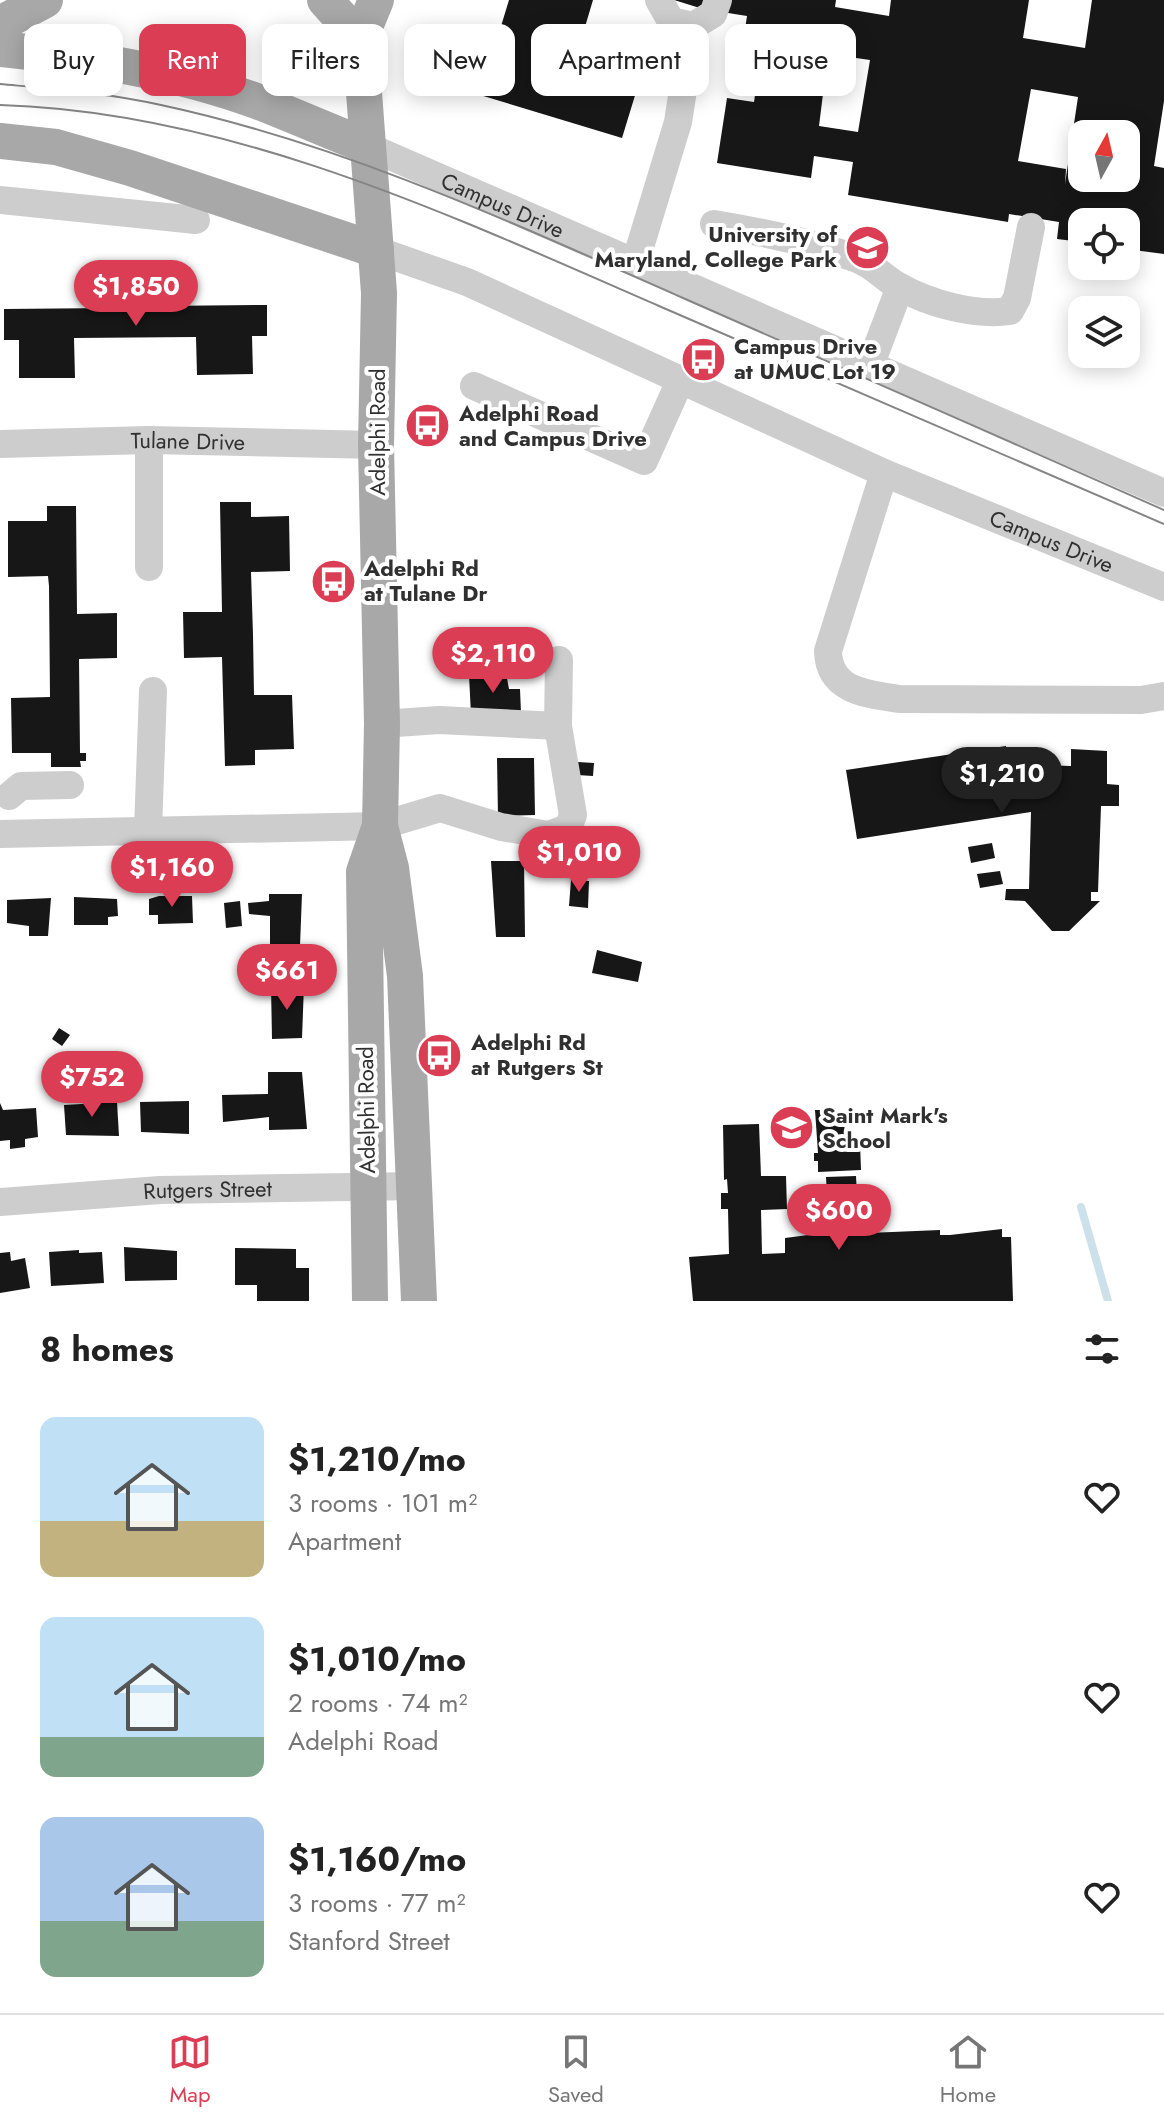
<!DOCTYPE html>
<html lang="en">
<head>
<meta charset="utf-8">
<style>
	body { margin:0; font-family:Jost,sans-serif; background:#f2f2f2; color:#222; height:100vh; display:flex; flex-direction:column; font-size:30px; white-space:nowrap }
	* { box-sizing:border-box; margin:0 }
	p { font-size:26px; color:#767676 }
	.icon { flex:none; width:44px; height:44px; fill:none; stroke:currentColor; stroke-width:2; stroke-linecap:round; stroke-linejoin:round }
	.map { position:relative; height:1301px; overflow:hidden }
	.side { display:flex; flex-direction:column; background:#fff; flex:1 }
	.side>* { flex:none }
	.hud { position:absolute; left:24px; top:24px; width:1116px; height:72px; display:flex; gap:16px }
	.needle { width:52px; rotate:8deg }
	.tools { position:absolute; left:1068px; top:120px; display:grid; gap:16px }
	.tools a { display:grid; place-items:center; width:72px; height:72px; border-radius:16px; background:#fff; box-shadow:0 4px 20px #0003; font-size:40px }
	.price { position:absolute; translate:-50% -68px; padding:0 18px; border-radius:28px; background:#db3d54; color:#fff; font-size:26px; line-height:52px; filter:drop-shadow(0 2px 4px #0008) }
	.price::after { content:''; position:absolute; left:50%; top:48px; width:24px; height:18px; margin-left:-12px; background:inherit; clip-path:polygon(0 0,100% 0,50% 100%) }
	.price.on { background:#222; color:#fff }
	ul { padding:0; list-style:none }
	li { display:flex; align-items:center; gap:24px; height:200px; padding:0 40px }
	li span { display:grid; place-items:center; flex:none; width:224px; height:160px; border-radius:16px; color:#555 }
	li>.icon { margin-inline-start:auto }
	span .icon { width:96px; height:96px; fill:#fffc; stroke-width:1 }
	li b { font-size:34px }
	h2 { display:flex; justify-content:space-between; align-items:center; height:96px; padding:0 40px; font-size:34px }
	.pill { padding:0 28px; border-radius:16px; background:#fff; box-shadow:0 4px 20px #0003; font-size:28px; line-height:72px }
	.pill.on { background:#db3d54; color:#fff }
	.tabs { display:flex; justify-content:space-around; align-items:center; height:112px; border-top:2px solid #e0e0e0; background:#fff; font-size:22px; color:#767676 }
	.tabs a { display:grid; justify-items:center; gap:4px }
	.tabs .on { color:#db3d54 }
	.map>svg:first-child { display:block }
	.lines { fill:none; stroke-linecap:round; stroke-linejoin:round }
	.stream { stroke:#cce1ea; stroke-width:8 }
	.building { fill:#171717; fill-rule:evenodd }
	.minor { stroke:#cdcdcd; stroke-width:28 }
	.major { stroke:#a8a8a8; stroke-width:36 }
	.tram { stroke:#858585; stroke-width:2 }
	.labels { text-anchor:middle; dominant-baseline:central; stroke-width:8; stroke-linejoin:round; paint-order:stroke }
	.street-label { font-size:22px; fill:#303030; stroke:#fff }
	.poi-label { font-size:22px; font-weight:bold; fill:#303030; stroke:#fff; text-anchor:start }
</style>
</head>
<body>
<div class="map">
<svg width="1164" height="1301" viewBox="0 0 1164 1301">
	<rect width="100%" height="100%" fill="#fff"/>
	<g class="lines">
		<polyline class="stream" points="1081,1207 1108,1301"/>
	</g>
	<g class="building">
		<polygon points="509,0 593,0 579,47 644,66 622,138 480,95"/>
		<path d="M674,0H836L835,7L889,16L891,0H1029L1023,38L1085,48L1092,0H1164V101L1154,166L1164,168V254L1126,249V222H1082V242L1057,239L1059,222L1009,214L1008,222L848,195L853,162L814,156L811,178L717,163L727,98L754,102L763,39L744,36L747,16L703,9ZM828,54L870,60L858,132L819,126ZM1031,89L1078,97L1065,184L1066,169L1018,161ZM1082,134H1126V178H1082Z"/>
		<polygon points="111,268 157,268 158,306 267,305 267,336 252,336 253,374 197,375 196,337 74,338 75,378 19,378 19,340 4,340 4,309 112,308"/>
		<polygon points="220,502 251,502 251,517 289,516 290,571 251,572 253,635 254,695 292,695 294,749 255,750 255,765 225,766 222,657 184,658 183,612 222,612"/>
		<polygon points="47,506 76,506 77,614 117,613 117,658 79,659 80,753 86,753 86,761 80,761 81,767 51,767 51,753 12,753 11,698 50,697 49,586 48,576 8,577 8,521 47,521"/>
		<polygon points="506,673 509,689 520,689 521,713 471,715 469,675"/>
		<polygon points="1006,746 1008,764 1071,766 1071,749 1107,751 1107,784 1119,785 1119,806 1101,806 1098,892 1091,892 1091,901 1100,901 1069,931 1052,931 1025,901 1005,900 1006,889 1029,889 1031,812 857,839 846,770"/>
		<polygon points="497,758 534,758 535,815 498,816"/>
		<polygon points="578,762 594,763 593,776 577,775"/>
		<polygon points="992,843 995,858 971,863 968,847"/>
		<polygon points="491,861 524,861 525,937 496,937"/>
		<polygon points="1000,871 1003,884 980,888 977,874"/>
		<polygon points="571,880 589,881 588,908 569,906"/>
		<polygon points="269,894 302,894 300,946 270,946 270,916 249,914 248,903 269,901"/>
		<polygon points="159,896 192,896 193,923 158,924 158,915 149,915 149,899"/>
		<polygon points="74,897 117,899 118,916 108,917 108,925 74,925"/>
		<polygon points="51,898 48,936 29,936 29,926 7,923 7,900"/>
		<polygon points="240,901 242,926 226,928 224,903"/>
		<polygon points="597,950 642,962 638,982 592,973"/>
		<polygon points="304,985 302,1038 272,1039 271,986"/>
		<polygon points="59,1028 70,1035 62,1046 52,1039"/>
		<polygon points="268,1072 302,1072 307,1129 269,1130 269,1117 223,1122 222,1095 268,1094"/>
		<polygon points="189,1101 189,1134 141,1132 140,1102"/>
		<polygon points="117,1102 119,1136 66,1135 64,1105"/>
		<polygon points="0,1103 3,1110 36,1108 38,1137 25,1139 25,1147 10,1149 10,1140 0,1141"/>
		<polygon points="815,1110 844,1110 845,1143 860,1143 861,1170 818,1172 818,1161 814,1161 814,1153 818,1153"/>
		<polygon points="759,1124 761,1176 786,1176 787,1209 761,1210 762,1254 785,1253 785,1238 808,1235 808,1215 819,1215 820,1235 940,1230 940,1235 950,1235 1002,1229 1002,1237 1011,1237 1013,1301 693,1301 689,1257 729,1254 728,1209 721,1209 721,1193 728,1193 727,1179 724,1180 723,1125"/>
		<polygon points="856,1176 857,1196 827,1197 826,1177"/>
		<polygon points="124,1247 177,1251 177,1280 125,1281"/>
		<polygon points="235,1248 296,1249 296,1268 309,1268 309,1301 257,1301 257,1285 235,1285"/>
		<polygon points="79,1250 79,1253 102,1252 104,1283 51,1286 49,1252"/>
		<polygon points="10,1252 11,1261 25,1258 30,1288 0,1293 0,1253"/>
	</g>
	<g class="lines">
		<g class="minor">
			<polyline points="659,0 671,21 693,26 713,14 718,0"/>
			<path id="s1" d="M367,146L1164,493"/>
			<polyline points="0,200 196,220"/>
			<path d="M714,224C762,232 812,242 857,259C872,264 884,278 898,286C930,304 975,316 1010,311L1017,298L1031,227"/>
			<path id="s2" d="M376,250L467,282L884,473L1164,587"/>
			<polyline points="636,260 678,122 693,26"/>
			<polyline points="870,366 900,287"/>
			<polyline points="474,386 644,461 680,381"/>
			<polyline points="149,440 149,567"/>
			<path id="s3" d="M0,444L149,440L376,445"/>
			<path d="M884,473L828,651C829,692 868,694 900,699L1141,700L1164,696"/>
			<polyline points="382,724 439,720 558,726 559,660"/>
			<polyline points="9,796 21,786 70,785"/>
			<polyline points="148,830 153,691"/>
			<polyline points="0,834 380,826 440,808 501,827 549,835 568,828 573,815 558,726"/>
			<path id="s4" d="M0,1202L160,1190L416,1186"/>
		</g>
		<g class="major">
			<polyline points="325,0 360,39"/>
			<polyline points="376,0 360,39 379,293 376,445 382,724 380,826 391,868 405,976 419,1301"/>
			<polyline points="0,24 45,0"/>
			<path d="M0,49C87,58 176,71 259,102C295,116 331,132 367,146"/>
			<polyline points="0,141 56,147 130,168 376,250"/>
			<polyline points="370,1301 364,872 380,826"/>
		</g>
		<g class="tram">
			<path d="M0,84C54,89 108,93 161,105C343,144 513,223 683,298C843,368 1004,439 1164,510"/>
			<path d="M0,105C232,112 450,215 659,306C828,378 996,451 1164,524"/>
		</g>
	</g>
	<defs>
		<symbol id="university-disc" viewBox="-11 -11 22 22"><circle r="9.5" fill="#db3d54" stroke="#fff"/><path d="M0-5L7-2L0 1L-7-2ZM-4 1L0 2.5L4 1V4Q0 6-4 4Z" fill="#fff"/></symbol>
		<symbol id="bus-disc" viewBox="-11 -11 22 22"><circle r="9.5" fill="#db3d54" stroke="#fff"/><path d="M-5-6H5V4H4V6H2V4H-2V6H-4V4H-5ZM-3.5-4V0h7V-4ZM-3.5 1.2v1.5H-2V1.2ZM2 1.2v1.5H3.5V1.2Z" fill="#fff"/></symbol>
		<symbol id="school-disc" viewBox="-11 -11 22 22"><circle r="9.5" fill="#db3d54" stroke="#fff"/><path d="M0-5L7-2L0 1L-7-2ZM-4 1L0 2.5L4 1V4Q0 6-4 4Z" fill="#fff"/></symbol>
	</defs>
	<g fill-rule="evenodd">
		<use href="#university-disc" x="842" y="222" width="51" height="51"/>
		<use href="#bus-disc" x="678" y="334" width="51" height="51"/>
		<use href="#bus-disc" x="402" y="400" width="51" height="51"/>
		<use href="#bus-disc" x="308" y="556" width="51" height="51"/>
		<use href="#bus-disc" x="414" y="1030" width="51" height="51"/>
		<use href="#school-disc" x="766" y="1102" width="51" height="51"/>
	</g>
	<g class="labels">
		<g class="street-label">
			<text stroke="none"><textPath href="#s1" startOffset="148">Campus Drive</textPath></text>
			<text transform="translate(377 432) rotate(-90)">Adelphi Road</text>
			<text stroke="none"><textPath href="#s3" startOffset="188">Tulane Drive</textPath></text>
			<text stroke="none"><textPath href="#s2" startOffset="736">Campus Drive</textPath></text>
			<text transform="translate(366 1110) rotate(-91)">Adelphi Road</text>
			<text stroke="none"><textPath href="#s4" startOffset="208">Rutgers Street</textPath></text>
		</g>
		<g class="poi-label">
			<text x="837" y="234" text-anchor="end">University of<tspan x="837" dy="25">Maryland, College Park</tspan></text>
			<text x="734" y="346">Campus Drive<tspan x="734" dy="25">at UMUC Lot 19</tspan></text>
			<text x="459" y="413">Adelphi Road<tspan x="459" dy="25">and Campus Drive</tspan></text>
			<text x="364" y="568">Adelphi Rd<tspan x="364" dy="25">at Tulane Dr</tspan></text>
			<text x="471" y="1042">Adelphi Rd<tspan x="471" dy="25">at Rutgers St</tspan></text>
			<text x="822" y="1115">Saint Mark's<tspan x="822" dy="25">School</tspan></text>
		</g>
	</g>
</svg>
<div class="tools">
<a><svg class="needle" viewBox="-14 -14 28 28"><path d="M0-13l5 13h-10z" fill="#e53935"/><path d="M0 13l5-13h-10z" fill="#767676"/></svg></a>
<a><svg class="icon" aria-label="locate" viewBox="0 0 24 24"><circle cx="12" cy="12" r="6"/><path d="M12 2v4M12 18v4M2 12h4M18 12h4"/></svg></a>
<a><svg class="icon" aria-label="layers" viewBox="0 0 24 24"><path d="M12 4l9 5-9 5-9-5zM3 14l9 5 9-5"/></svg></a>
</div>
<b class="price" style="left:136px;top:328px">$1,850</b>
<b class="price" style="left:493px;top:695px">$2,110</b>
<b class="price on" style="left:1002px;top:815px">$1,210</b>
<b class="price" style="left:579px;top:894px">$1,010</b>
<b class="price" style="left:172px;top:909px">$1,160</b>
<b class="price" style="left:287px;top:1012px">$661</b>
<b class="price" style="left:92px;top:1119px">$752</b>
<b class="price" style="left:839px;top:1252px">$600</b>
<div class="hud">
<a class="pill">Buy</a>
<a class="pill on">Rent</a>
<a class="pill">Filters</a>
<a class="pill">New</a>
<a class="pill">Apartment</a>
<a class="pill">House</a>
</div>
</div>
<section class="side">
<h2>8 homes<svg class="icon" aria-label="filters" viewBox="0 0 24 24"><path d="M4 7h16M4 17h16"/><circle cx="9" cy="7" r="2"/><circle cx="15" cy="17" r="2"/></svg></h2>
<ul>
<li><span style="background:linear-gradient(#bfe0f5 65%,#c2b280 0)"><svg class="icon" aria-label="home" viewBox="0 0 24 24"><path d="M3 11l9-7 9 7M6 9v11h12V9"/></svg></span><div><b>$1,210/mo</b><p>3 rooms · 101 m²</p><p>Apartment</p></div><svg class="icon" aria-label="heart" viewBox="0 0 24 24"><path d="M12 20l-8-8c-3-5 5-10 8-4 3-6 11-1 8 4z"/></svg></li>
<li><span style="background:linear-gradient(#bfe0f5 75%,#7fa58c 0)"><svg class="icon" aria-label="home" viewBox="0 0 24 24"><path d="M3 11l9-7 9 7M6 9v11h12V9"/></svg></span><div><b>$1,010/mo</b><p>2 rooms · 74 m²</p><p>Adelphi Road</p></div><svg class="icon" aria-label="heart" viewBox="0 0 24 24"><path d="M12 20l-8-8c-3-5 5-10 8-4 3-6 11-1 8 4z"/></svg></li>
<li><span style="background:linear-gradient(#a9c7e8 65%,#7fa58c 0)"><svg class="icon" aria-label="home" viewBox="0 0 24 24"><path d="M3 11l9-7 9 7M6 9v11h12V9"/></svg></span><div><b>$1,160/mo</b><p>3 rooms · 77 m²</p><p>Stanford Street</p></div><svg class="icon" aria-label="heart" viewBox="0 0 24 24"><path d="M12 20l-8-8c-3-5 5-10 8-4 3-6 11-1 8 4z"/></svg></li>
</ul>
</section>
<nav class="tabs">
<a class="on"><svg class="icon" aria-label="map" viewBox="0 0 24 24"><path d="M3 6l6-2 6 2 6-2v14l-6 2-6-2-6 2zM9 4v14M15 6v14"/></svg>Map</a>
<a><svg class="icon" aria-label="saved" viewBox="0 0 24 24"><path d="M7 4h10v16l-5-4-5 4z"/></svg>Saved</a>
<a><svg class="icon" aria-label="home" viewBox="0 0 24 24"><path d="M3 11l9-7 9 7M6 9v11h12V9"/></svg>Home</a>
</nav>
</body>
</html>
